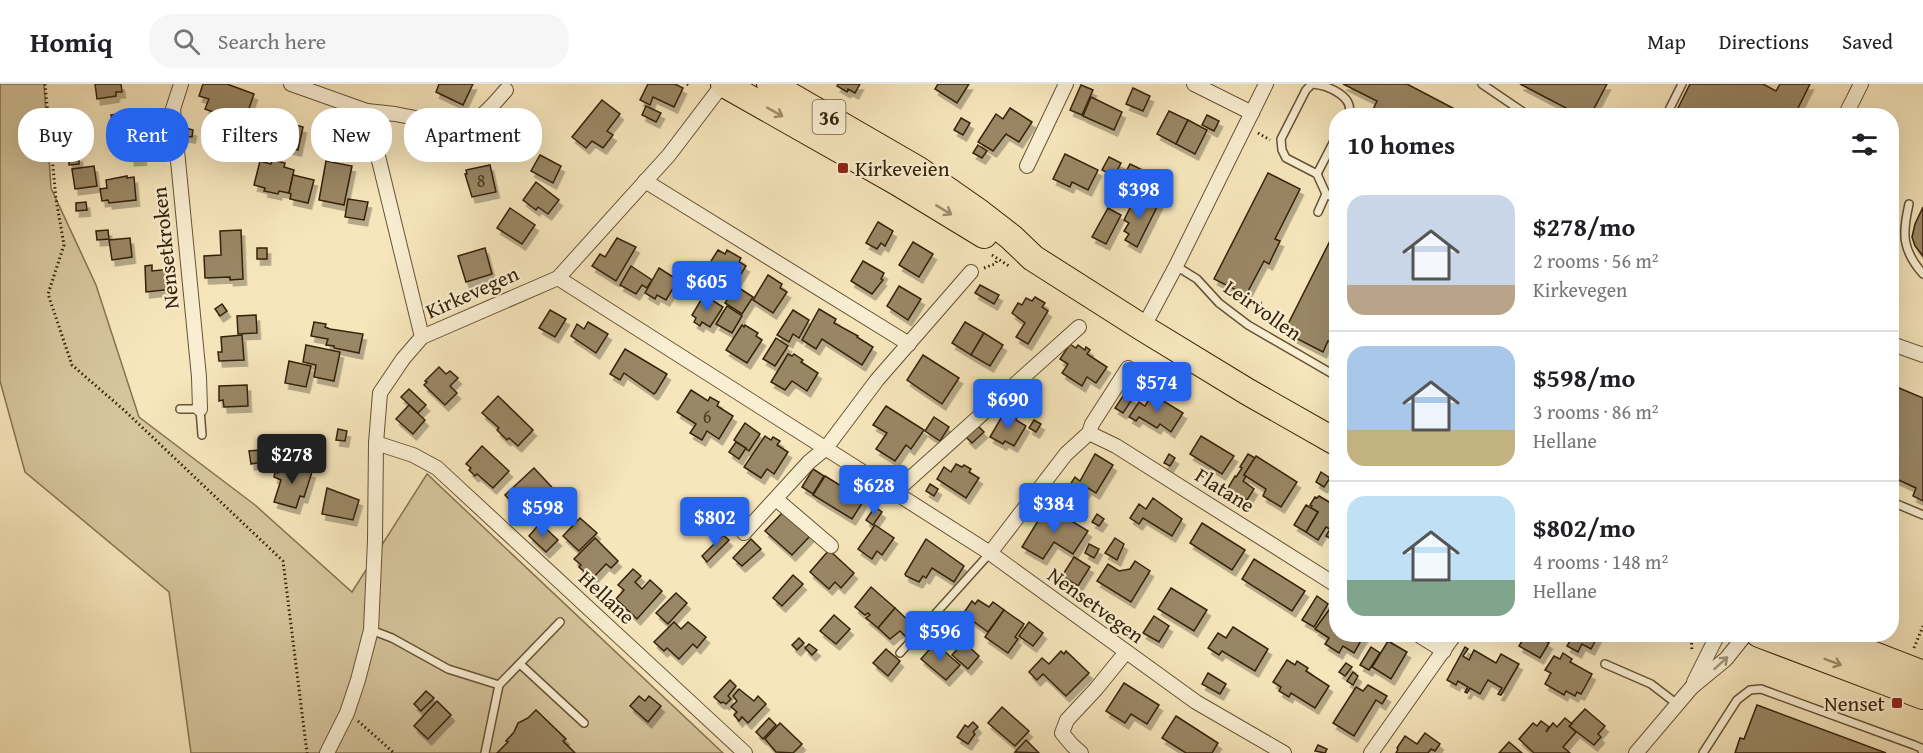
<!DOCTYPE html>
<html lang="en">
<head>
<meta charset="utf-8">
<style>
	body { margin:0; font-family:"Gentium Book Plus",serif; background:#f6f6f6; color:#202124; height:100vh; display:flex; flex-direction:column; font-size:22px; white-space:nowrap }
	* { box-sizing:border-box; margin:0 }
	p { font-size:20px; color:#757577 }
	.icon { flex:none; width:33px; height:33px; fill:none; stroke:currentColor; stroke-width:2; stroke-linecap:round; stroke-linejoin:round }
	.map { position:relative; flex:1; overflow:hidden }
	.drawer { position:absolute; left:1329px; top:24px; width:570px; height:534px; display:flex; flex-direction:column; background:#fff; border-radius:24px; box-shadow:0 6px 24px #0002 }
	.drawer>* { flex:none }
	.banner { position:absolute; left:18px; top:24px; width:570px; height:54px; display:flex; gap:12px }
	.price { position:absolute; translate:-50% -51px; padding:0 14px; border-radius:6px; background:#2563eb; color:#fff; font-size:20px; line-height:39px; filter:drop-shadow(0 2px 3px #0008) }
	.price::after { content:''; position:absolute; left:50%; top:36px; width:18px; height:14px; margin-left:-9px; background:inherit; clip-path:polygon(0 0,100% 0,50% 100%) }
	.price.current { background:#222; color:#fff }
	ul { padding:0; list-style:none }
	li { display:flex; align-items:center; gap:18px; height:150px; padding:0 18px }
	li+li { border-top:2px solid #e0e0e0 }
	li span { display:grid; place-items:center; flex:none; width:168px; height:120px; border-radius:18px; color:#555 }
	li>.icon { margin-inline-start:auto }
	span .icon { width:72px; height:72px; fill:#fffc; stroke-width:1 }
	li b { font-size:26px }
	h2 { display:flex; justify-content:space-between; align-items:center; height:72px; padding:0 18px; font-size:26px }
	.tag { padding:0 21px; border-radius:24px; background:#fff; box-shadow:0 6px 24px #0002; font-size:21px; line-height:54px }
	.tag.current { background:#2563eb; color:#fff }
	header { display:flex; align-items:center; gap:36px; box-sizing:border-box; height:84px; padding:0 30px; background:#fff; border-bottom:2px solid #e0e0e0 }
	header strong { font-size:28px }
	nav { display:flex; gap:33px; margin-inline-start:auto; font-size:21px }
	.search { width:420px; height:54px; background:#f6f6f6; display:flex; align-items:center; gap:15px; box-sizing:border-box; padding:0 21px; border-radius:24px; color:#757577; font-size:22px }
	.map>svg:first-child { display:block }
	.green { fill:#d6c59d; stroke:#867352; stroke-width:1.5 }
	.building { fill:#9a8765; stroke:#362107; stroke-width:1.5; filter:url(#shadow) }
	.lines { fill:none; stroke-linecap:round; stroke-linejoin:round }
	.lane-casing { stroke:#665234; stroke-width:10 }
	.street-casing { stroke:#665234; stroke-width:16 }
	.highway-casing { stroke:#362107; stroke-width:28 }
	.path { stroke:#362107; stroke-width:3; stroke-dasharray:1.5 3; stroke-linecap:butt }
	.lane { stroke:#faefd3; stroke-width:7 }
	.street { stroke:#faefd3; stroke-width:14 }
	.highway { stroke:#f7e6bc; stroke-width:26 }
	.oneway { stroke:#a08d6b }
	.oneway2 { stroke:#a29277 }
	.poi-dot { fill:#8f2418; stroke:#faefd3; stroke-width:2 }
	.labels { text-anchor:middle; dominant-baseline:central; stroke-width:4.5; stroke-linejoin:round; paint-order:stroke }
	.number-label { font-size:18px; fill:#4f3a1e }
	.shield { fill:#faefd3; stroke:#715f44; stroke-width:1.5 }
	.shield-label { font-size:20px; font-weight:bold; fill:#362107 }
	.poi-label { font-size:21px; fill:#362107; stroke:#faefd3; text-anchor:start }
	.street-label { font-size:21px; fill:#362107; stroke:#faefd3 }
</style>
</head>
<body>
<header>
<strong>Homiq</strong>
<div class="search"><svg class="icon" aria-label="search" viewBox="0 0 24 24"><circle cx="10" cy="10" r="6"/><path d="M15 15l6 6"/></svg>Search here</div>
<nav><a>Map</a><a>Directions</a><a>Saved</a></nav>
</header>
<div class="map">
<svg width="1923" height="669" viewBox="0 0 1923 669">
	<defs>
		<filter id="shadow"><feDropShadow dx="3.5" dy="6" stdDeviation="0" flood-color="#0004"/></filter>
	</defs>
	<rect width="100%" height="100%" fill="#f7e6bc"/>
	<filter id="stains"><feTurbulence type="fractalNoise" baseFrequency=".00333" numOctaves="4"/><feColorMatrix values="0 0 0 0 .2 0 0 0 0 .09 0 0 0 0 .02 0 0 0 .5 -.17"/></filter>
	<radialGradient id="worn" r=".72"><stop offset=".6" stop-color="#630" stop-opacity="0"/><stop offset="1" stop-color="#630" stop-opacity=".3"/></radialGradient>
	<polygon class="green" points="0,0 44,0 51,104 96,201 139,333 255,421 352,508 427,390 723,669 191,669 169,508 25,388 0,297"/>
	<g class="building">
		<polygon points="95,0 121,0 122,8 116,8 116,12 97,15"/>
		<polygon points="203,0 227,0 254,10 244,39 205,25 209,15 199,12"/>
		<polygon points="439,0 473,0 463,21 436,8"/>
		<polygon points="648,0 675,0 683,4 674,23 653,13 650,21 640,16"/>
		<polygon points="838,0 860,0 855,9 848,5 847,8 837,2"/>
		<polygon points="938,0 969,0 957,19 935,5"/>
		<polygon points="1343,0 1407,0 1468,32 1370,32 1377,17"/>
		<polygon points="1520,0 1607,0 1590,32 1581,32 1576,29 1575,32 1568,32 1563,29 1566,24"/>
		<polygon points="1690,0 1763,0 1776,7 1780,0 1810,0 1794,32 1674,32"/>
		<polygon points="1081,1 1093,6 1082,31 1070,26"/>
		<polygon points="1133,4 1150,12 1143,27 1126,20"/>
		<polygon points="1091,13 1122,28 1114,46 1083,32"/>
		<polygon points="602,16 620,30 607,47 613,51 603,64 592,57 586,64 572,53"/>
		<polygon points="646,22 661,29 656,38 642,31"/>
		<polygon points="1010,24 1032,38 1019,58 1006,50 993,67 978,58 996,30 1003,35"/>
		<polygon points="153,25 155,49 114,55 111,31"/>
		<polygon points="496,25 518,36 510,53 488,42"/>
		<polygon points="1169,27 1188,36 1176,60 1157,50"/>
		<polygon points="1207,31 1219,37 1214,47 1202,41"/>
		<polygon points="961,34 970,39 963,51 954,46"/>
		<polygon points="1188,36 1207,46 1195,70 1176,60"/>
		<polygon points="281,37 303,43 298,66 276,61"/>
		<polygon points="239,39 249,42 247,50 236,46"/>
		<polygon points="186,44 193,46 192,53 184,52"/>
		<polygon points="483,45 498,55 492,64 477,54"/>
		<polygon points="341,55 355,57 354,66 340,65"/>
		<polygon points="978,61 987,67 982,74 973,69"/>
		<polygon points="142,68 143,75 131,76 130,69"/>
		<polygon points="1065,70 1098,86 1088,106 1072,98 1070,103 1053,95"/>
		<polygon points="540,71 561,82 553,99 531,87"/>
		<polygon points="79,72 79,80 69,81 69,73"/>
		<polygon points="1109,73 1121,79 1114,92 1102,86"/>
		<polygon points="272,76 285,79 284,83 294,86 289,109 279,107 278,110 264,107 265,104 254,101 260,77 271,80"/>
		<polygon points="326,77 352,82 344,121 319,116"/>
		<polygon points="1130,80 1151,90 1142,108 1121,97"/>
		<polygon points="490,81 496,108 472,113 465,90 467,90 466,86"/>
		<polygon points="94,82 97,102 75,105 72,85"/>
		<polygon points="1268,89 1300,105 1275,155 1280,157 1269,180 1264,177 1246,211 1214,195"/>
		<polygon points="293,91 314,96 308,119 290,115 291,110 289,109"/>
		<polygon points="127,92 127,94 134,93 136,116 109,119 108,116 102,117 100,105 107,104 106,96"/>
		<polygon points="536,98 559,116 548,130 538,123 536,126 523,116"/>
		<polygon points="1147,112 1159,119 1137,163 1125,156 1129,150 1124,147 1129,139 1124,136 1133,118 1142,122"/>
		<polygon points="348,115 368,118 364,136 345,133"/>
		<polygon points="86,118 87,126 76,127 76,119"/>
		<polygon points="1923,123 1923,172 1915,162 1912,153 1915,140"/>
		<polygon points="510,124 535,141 522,160 497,144"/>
		<polygon points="1108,124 1121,131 1106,160 1092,153"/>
		<polygon points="878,138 893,147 885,162 881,159 877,165 866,159"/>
		<polygon points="1336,145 1336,241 1332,251 1336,253 1336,261 1328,257 1323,268 1284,248"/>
		<polygon points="108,146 109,155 97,156 96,147"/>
		<polygon points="241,146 243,195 230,196 230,193 205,194 204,172 221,171 220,147"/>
		<polygon points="130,154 132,173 112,176 109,156"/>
		<polygon points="617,154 636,163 616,197 592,182 600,170 605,173"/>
		<polygon points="913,158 933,170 919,193 899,181"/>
		<rect x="257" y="164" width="10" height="11"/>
		<polygon points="485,164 492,190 466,198 458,172"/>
		<polygon points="718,166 725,170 727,166 741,174 739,178 746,182 733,203 706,185"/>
		<polygon points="863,177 884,189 881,195 883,196 872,210 851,197"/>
		<polygon points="152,181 152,187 171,185 173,205 146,208 145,182"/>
		<polygon points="631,182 652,196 647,204 642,201 636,210 620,201"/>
		<polygon points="659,184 678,196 666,216 657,211 655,215 645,209"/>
		<polygon points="768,191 782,200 780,204 787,208 773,229 753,216"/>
		<polygon points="980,201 999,211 994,220 975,209"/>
		<polygon points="736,202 753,213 742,230 725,219"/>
		<polygon points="899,202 921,215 908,236 887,222"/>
		<polygon points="704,211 723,223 710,243 702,238 700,242 694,238 696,234 692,231"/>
		<polygon points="1035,213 1045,219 1042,223 1048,227 1028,260 1016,253 1025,239 1012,229 1018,219 1022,221 1026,214 1032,217"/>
		<polygon points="222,220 227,227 220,232 215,225"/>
		<polygon points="727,222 742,232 732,249 716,240"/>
		<polygon points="819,225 836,235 834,239 858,252 857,253 873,263 862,281 822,255 816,265 802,256"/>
		<polygon points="550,226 566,235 555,253 539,244"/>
		<polygon points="793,226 809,236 799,254 793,250 789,258 777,251"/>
		<polygon points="256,231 257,249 238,250 237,232"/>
		<polygon points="314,238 326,240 325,243 330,245 363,250 359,269 334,264 334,262 326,261 328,255 311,252"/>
		<polygon points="588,238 608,250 596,269 571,252 577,240 584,245"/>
		<polygon points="965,238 984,249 971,271 952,259"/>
		<polygon points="742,241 744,243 745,241 758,249 756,252 762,256 747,279 726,266"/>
		<polygon points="984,249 1003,261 990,282 971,271"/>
		<polygon points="242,251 244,276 219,277 218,268 222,268 221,253"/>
		<polygon points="776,254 788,262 775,282 763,275"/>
		<polygon points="1070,260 1076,264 1078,261 1085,266 1086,263 1090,266 1087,270 1107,283 1096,299 1087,293 1082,302 1062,289 1068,280 1060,275"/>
		<polygon points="306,261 340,268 334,297 314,293 316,281 303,278"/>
		<polygon points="625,265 667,290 656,308 654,310 624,289 620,296 610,290"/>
		<polygon points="788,270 792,272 794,270 803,276 801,278 818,289 807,307 792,297 785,306 771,298"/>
		<polygon points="923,271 959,294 942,320 907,296"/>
		<polygon points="289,277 311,282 306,303 285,299"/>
		<polygon points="439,283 446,290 450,287 458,294 450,302 457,309 445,321 424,301 427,298 425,297"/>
		<polygon points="247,301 248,322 224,323 223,316 219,317 219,302"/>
		<polygon points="1892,301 1923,314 1923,417 1913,412 1916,404 1892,393"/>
		<polygon points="409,305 426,321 418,329 401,313"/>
		<polygon points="691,306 708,317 710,313 719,318 717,322 733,332 719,355 707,347 702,356 690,349 696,340 677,328"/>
		<polygon points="1125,309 1133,314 1123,329 1115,324"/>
		<polygon points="1152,310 1183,329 1171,348 1160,340 1157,344 1139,333 1136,337 1129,333 1139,318 1145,322"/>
		<polygon points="498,312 533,346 518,362 509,354 507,356 497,346 499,344 482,329"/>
		<polygon points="409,321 425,336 413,350 396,335"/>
		<polygon points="886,322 924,346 911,365 906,361 895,377 876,365 887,349 873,341"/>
		<polygon points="1004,329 1009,333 1011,330 1017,333 1016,336 1026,342 1014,362 1005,357 1003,360 990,353"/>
		<polygon points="934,333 949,343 940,357 925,347"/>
		<polygon points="1034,336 1041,340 1036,348 1029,344"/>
		<polygon points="745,339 760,350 749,367 734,356"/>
		<polygon points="978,342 984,348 972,359 966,353"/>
		<polygon points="338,345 347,347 345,357 336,356"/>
		<polygon points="765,352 771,356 773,353 780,357 777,361 788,368 774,390 767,385 761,394 744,383"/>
		<polygon points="1201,352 1234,372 1222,390 1190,370"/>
		<polygon points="736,358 746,364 739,375 729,368"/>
		<polygon points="482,362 509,387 493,404 477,390 475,392 469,386 471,384 466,380"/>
		<polygon points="260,366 262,378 251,380 249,367"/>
		<polygon points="1095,370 1113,381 1096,409 1088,404 1081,414 1067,405 1075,393 1080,397"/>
		<polygon points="1169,370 1175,374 1170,382 1164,379"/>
		<polygon points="1248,370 1255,374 1244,391 1246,392 1243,397 1254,405 1247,416 1241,412 1237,419 1224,411 1235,392 1236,393 1242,384 1240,383"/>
		<polygon points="1256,372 1297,398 1281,423 1263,412 1266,405 1244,391"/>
		<polygon points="281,379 312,388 304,413 300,412 296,424 274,418 281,396 274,393 275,388 278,389"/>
		<polygon points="956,380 962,383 964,381 971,385 969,388 979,394 966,414 937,395 944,383 951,388"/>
		<polygon points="534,384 560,412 549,422 533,407 515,422 505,411"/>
		<polygon points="813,385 824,392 813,410 802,403"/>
		<polygon points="1321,388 1330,394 1324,403 1316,398"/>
		<polygon points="825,392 864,416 852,435 813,411"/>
		<polygon points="930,400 938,405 934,412 926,407"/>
		<polygon points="327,404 359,416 353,436 322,430"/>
		<polygon points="1319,412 1336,422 1336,458 1326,452 1330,445 1326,443 1318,456 1306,448 1318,428 1311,424 1312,422 1310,421 1315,413 1317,414"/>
		<polygon points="1153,414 1182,435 1172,452 1143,434 1139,440 1130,434 1139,420 1146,425"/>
		<polygon points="726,416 734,424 727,432 718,424"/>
		<polygon points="1306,421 1318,428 1306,448 1294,441"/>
		<polygon points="1047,422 1088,447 1073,470 1054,458 1043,475 1022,463"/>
		<polygon points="875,423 882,428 873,441 866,436"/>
		<polygon points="783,428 810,452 792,471 765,447"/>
		<polygon points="1097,430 1104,435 1099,442 1092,438"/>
		<polygon points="580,434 597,449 579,467 563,452"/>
		<polygon points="540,439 558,456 546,468 529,452"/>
		<polygon points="1202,439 1245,466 1232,486 1190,459"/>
		<polygon points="875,441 894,454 882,471 877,467 872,475 858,465"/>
		<polygon points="723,451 729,456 707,478 702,472"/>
		<polygon points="595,454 618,477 611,484 606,480 592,495 579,483 581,481 574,475"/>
		<polygon points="1115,454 1124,460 1117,476 1105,469"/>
		<polygon points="751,455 761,465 742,482 733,474"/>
		<polygon points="926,455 964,482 954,498 932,484 926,494 923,492 919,498 906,492 905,490"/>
		<polygon points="1089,460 1099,465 1094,474 1085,469"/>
		<polygon points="829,466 854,489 841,504 835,498 829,505 810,488"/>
		<polygon points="1074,473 1090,483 1078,502 1062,492"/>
		<polygon points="1254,475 1305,507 1292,527 1242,495"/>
		<polygon points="1135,477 1150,487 1131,518 1097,497 1108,480 1119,487 1130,485"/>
		<polygon points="633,485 641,492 635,498 642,505 650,496 662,507 637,535 616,515 624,506 618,501"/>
		<polygon points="793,491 803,500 782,522 773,514"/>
		<polygon points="871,503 895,524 878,544 866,534 870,531 868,529 865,531 855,523"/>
		<polygon points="1171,504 1207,526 1194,547 1158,525"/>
		<polygon points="676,509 687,519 668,540 656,529"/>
		<polygon points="1317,512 1328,520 1314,543 1302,536"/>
		<polygon points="978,516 989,523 993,518 1004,526 988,548 966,532 969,529 965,527 972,517 975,520"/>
		<polygon points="895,524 915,543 906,553 900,547 890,555 878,544"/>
		<polygon points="1004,526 1024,540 1015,553 1018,555 1008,569 985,553"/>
		<polygon points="1329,526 1336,529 1336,550 1365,550 1354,569 1343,562 1339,569 1325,560 1329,554 1315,545"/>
		<polygon points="834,531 850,545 836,560 820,547"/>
		<polygon points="1154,532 1169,542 1159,558 1143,549"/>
		<polygon points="674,538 681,545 688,538 706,553 697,564 693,560 679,575 667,564 664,567 654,558"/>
		<polygon points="1029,538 1043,549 1033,562 1019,552"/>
		<polygon points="1233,543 1268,565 1255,587 1222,567 1219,571 1208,564 1218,549 1226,554"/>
		<polygon points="1526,550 1535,550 1549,559 1540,574 1519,562"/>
		<polygon points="1574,550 1599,550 1591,565 1582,560 1578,568 1567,562"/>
		<polygon points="799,554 804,559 797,566 792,561"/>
		<polygon points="1388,557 1407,568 1391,595 1372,583"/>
		<polygon points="964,558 979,572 968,585 952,571"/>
		<polygon points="935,559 960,581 946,596 921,575"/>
		<polygon points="809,560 817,566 812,571 805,564"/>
		<polygon points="1371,563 1380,569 1369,586 1360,581"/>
		<polygon points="1465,563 1468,565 1463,572 1469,576 1474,566 1496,579 1501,570 1519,580 1501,611 1498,610 1502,604 1488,596 1480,610 1470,604 1467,609 1465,608 1468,603 1458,597 1456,601 1447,596"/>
		<polygon points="886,565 900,577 888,592 873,579"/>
		<polygon points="1061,567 1064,570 1066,567 1089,589 1066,612 1043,590 1037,596 1029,588 1042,574 1049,580"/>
		<polygon points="1563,569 1572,575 1570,578 1592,590 1581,610 1577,608 1575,612 1566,607 1564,611 1545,600 1551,589 1545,586 1554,572 1560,575"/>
		<polygon points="1287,576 1295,581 1297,577 1308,584 1306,587 1329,602 1315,624 1291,609 1289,613 1279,607 1281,603 1273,598"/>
		<polygon points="1346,579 1352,583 1345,592 1339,588"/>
		<polygon points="1353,588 1358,592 1353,601 1347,597"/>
		<polygon points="1208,589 1226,600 1220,610 1202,600"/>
		<polygon points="730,596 736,602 728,612 731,615 726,620 723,618 721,619 714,613"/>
		<polygon points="1124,599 1159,621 1147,640 1131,630 1125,639 1106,627"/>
		<polygon points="1368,601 1387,612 1382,620 1376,616 1354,652 1333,639 1356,603 1363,607"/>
		<polygon points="739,605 754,617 758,612 766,620 748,639 742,633 739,637 734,631 737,628 731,623 737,617 733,612"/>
		<polygon points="426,607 434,614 421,627 414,620"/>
		<polygon points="639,612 645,617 649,612 661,622 648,638 630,622"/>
		<polygon points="437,617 451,631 428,655 414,642"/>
		<polygon points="1757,621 1886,669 1735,669 1740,654 1744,655"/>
		<polygon points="1002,623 1029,647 1015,662 988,639"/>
		<polygon points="1585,625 1605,642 1598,650 1601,653 1594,661 1569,642"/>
		<polygon points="536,626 566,655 563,657 575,669 497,669 508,658 506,657 514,648 518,639 528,634"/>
		<polygon points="1176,632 1218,659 1212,669 1186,669 1162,654"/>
		<polygon points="769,634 776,641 763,655 756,648"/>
		<polygon points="1565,634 1572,640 1569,642 1576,648 1563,663 1570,669 1534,669 1519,655 1533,639 1537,642 1541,637 1549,643 1546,648 1553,639 1557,643"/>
		<polygon points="973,638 978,643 973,648 975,650 968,660 957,653 965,641 968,643"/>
		<polygon points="780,639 802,660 793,669 776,668 765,655"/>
		<polygon points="1425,649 1440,660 1435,667 1431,665 1428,669 1396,669 1398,665 1397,664 1405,652 1417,660"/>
		<polygon points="1026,656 1039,669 1015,668"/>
		<polygon points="1509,658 1522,669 1499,669"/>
		<polygon points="1318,661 1327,665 1325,669 1315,667"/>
	</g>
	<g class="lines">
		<defs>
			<g id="lane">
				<polyline points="1482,0 1529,32"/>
				<polyline points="1666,32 1682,0"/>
				<polyline points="1317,90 1336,53"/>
				<path d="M1326,110L1317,90L1286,74L1282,66L1281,55L1306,6L1312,0C1327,1 1357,13 1348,32"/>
				<path d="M1909,120C1902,150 1902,166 1923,190"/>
				<polyline points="1318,128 1326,110 1336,115"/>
				<polyline points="1176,182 1197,195 1219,219 1248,241 1336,292"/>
				<polyline points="180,325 200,325 202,351"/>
				<polyline points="1892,418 1923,431"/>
				<polyline points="371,546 392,554 448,585 499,601"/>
				<polyline points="900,569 990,469"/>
				<polyline points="520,580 584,639"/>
				<polyline points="1605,580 1651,600 1677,620"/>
				<polyline points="485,669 499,601 560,538"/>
				<polyline points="1703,669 1737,616 1750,606 1761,605 1914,661 1921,664 1923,669"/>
			</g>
			<g id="street">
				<polyline points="181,0 173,25 199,293 200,325"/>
				<polyline points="291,0 367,27 422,253"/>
				<polyline points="1194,0 1252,29"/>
				<path d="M367,27L395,30L462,43C481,36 493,21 506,6"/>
				<polyline points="1845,32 1861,0"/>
				<polyline points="1027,82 1066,0"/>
				<polyline points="645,97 909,260"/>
				<polyline points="558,194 990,469 1196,618 1284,669"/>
				<polyline points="1143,244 1176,182 1266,0"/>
				<polyline points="1892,260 1923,271"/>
				<polyline points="1089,349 1116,362 1336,501"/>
				<polyline points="376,359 413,371 437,384 745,669"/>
				<polyline points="895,408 1079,243"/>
				<polyline points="776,415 831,462"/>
				<polyline points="744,449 809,378 826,364 877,296 971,188"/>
				<polyline points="990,469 1066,370 1089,349 1092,340 1128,284"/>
				<polyline points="1417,550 1444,567"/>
				<polyline points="1694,598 1718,550"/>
				<polyline points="327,669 347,629 358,596 371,546 375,456 376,359 380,309 403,275 422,253 558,194 669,71 723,0"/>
				<polyline points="1081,669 1072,661 1062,649 1067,636 1096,605 1126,568"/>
				<polyline points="1371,669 1455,550"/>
				<polyline points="1636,669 1692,603 1726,575 1746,550"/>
			</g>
			<g id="highway">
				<polyline points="724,0 897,98 984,151"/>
				<polyline points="770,0 917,85 980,129 1011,153 1033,174 1143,244 1248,308 1336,358"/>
				<polyline points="1759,550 1923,612"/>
				<polyline points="1820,550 1923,590"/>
			</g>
		</defs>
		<use href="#lane" class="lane-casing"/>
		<use href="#street" class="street-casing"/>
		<use href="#highway" class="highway-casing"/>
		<g class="path">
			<polyline points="45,0 56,115 64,161 48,210 72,281 125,327 283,477 307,669"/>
			<polyline points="687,0 691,2"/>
			<polyline points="1258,49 1270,56"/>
			<polyline points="992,171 1009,182"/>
			<polyline points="984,184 995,180 998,175"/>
			<polyline points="1244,224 1262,219"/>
			<polyline points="1691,550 1692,567"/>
			<polyline points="1914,564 1923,542"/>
			<polyline points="358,637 394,669"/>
		</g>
		<use href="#lane" class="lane"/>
		<use href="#street" class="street"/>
		<use href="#highway" class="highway"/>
	</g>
	<defs><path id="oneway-shaft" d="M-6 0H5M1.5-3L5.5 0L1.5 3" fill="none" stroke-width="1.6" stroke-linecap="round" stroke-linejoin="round" transform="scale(1.5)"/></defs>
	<g class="oneway">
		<use href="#oneway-shaft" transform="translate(775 28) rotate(29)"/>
		<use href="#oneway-shaft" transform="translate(944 126) rotate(31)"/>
		<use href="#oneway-shaft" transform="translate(1833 578) rotate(21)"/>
	</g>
	<use class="oneway2" href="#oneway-shaft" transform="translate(1721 579) rotate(-42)"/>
	<g class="poi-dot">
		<rect x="837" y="78" width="12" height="12" rx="3"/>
		<rect x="1891" y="613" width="12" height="12" rx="3"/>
	</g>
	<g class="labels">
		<g class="number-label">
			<text x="481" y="96">8</text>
			<text x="707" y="332">6</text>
		</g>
		<rect class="shield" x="812.5" y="16" width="33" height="34" rx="4.5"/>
		<g class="shield-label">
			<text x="829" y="33">36</text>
		</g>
		<g class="poi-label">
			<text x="855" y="84">Kirkeveien</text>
			<text x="1885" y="619" text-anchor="end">Nenset</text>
		</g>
		<g class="street-label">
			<text transform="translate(165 164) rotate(-96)">Nensetkroken</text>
			<text transform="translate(472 208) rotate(-24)">Kirkevegen</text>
			<text transform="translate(1263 226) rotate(35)">Leirvollen</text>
			<text transform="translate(1225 406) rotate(32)">Flatane</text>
			<text transform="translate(607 513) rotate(43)">Hellane</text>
			<text transform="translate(1096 521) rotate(36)">Nensetvegen</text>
		</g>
	</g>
	<rect width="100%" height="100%" filter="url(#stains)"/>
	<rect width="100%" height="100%" fill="url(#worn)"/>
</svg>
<b class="price" style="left:1139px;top:136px">$398</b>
<b class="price" style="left:707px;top:228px">$605</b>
<b class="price" style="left:1157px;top:329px">$574</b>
<b class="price" style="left:1008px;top:346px">$690</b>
<b class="price current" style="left:292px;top:401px">$278</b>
<b class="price" style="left:874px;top:432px">$628</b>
<b class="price" style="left:1054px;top:450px">$384</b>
<b class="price" style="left:543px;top:454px">$598</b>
<b class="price" style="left:715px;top:464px">$802</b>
<b class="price" style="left:940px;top:578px">$596</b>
<div class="banner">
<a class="tag">Buy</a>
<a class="tag current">Rent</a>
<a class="tag">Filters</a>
<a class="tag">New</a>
<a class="tag">Apartment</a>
</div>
<section class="drawer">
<h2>10 homes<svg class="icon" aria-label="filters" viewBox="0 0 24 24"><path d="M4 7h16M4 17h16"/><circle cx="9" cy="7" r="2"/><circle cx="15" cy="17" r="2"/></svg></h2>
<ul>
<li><span style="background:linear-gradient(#c9d6e8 75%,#b9a48a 0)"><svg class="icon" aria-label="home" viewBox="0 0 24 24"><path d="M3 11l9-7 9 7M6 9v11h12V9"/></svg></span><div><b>$278/mo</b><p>2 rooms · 56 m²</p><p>Kirkevegen</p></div></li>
<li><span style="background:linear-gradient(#a9c7e8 70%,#c2b280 0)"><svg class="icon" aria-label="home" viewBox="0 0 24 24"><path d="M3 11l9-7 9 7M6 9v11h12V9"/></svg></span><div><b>$598/mo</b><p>3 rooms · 86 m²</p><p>Hellane</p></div></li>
<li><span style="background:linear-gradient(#bfe0f5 70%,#7fa58c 0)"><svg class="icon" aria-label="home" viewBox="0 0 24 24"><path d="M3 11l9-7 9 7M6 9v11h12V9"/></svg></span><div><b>$802/mo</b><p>4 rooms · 148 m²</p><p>Hellane</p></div></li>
</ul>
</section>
</div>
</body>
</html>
